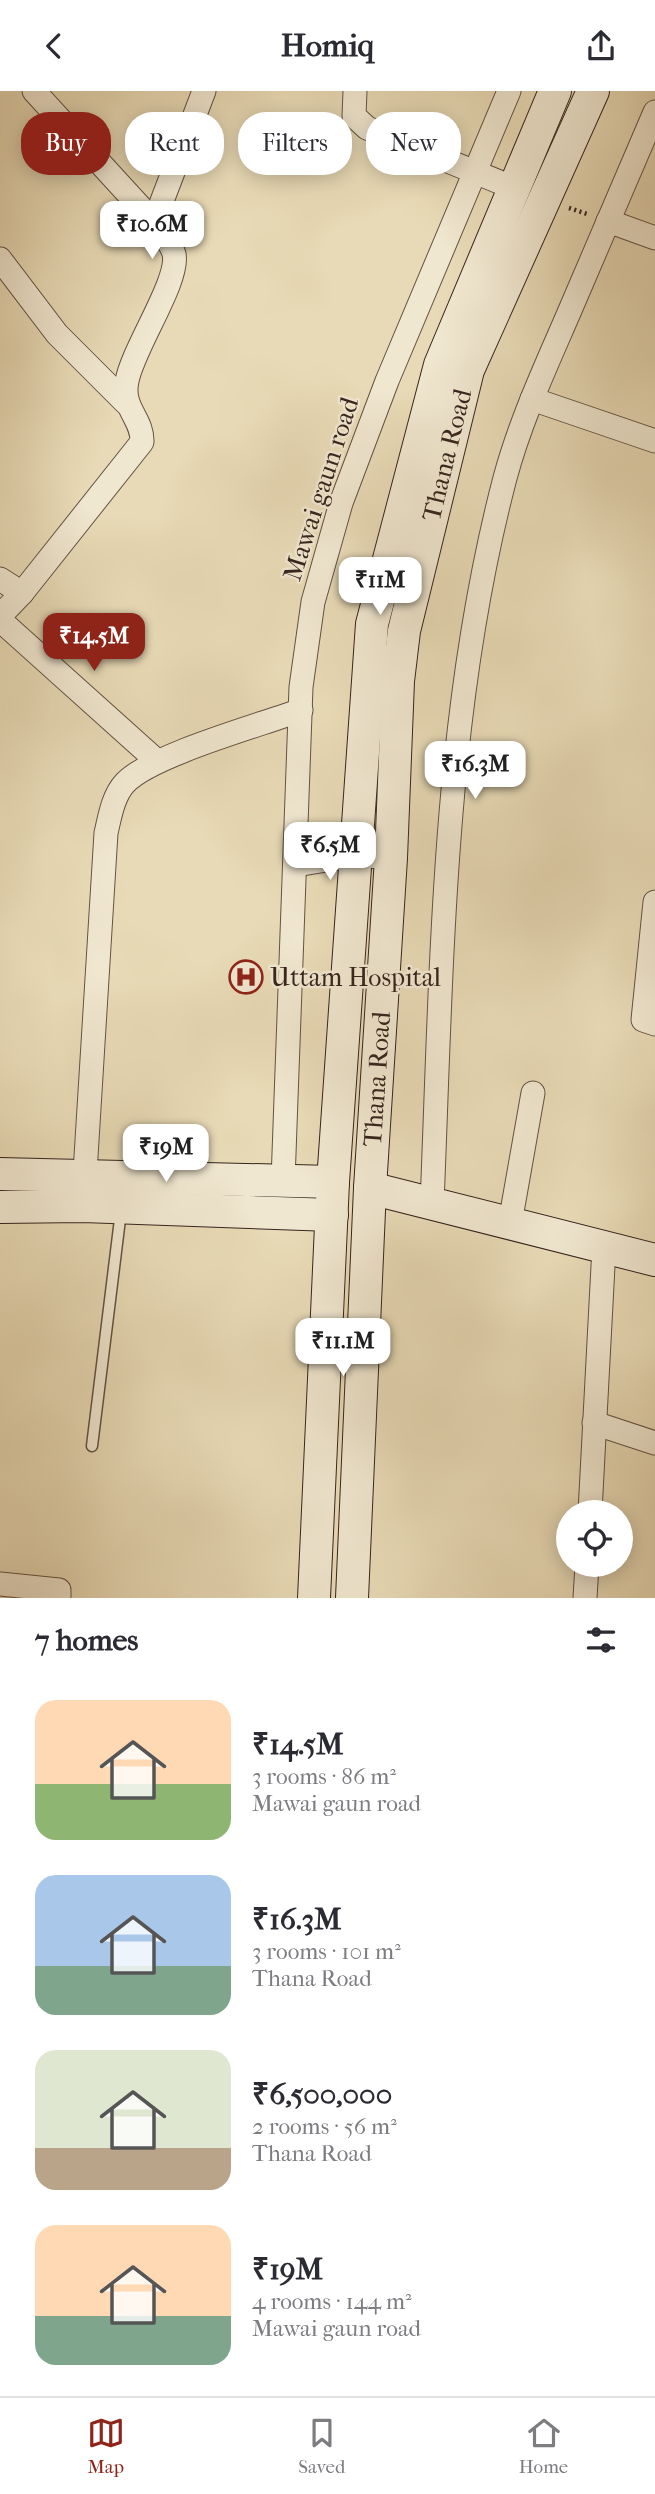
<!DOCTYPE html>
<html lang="en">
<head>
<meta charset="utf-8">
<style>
	body { margin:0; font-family:"IM FELL French Canon",serif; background:#f2f2f3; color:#2b2b33; height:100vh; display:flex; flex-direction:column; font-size:26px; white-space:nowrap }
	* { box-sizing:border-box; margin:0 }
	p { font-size:23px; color:#7c7c81 }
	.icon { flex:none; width:38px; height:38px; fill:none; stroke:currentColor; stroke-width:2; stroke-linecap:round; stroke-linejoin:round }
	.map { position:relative; height:1507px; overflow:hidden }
	.side { display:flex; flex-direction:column; background:#fff; flex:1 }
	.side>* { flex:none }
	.hud { position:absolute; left:21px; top:21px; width:614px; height:63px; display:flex; gap:14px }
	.controls { position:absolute; left:556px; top:1409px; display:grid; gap:14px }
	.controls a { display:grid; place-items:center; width:77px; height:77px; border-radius:50%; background:#fff; box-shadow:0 4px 18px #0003; font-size:35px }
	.price { position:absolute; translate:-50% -60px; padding:0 16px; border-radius:14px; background:#fff; color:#222; font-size:23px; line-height:46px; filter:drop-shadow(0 2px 4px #0008) }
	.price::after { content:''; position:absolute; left:50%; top:42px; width:21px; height:16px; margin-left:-10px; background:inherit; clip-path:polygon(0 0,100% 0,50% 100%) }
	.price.selected { background:#8f2418; color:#fff }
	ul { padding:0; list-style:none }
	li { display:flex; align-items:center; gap:21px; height:175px; padding:0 35px }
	li span { display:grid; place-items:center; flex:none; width:196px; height:140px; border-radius:21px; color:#555 }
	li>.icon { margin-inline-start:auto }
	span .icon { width:84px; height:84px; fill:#fffc; stroke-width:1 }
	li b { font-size:30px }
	h2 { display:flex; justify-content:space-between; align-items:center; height:84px; padding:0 35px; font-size:30px }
	.pill { padding:0 24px; border-radius:28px; background:#fff; box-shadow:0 4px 18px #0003; font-size:24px; line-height:63px }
	.pill.selected { background:#8f2418; color:#fff }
	header { display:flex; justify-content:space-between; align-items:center; height:91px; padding:0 35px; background:#fff; font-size:32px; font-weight:700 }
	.dock { display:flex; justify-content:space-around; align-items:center; height:98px; border-top:2px solid #e1e1e2; background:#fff; font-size:19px; color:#7c7c81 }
	.dock a { display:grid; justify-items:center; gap:4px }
	.dock .selected { color:#8f2418 }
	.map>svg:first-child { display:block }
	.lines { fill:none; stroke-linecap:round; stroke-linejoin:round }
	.lane-casing { stroke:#625243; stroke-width:13 }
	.street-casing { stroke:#625243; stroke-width:25 }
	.secondary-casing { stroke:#36241d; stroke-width:34 }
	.path { stroke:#36241d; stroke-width:4.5; stroke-dasharray:2 3.5; stroke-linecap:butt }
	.lane { stroke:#f0e7d0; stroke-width:10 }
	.street { stroke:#f0e7d0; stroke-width:23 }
	.secondary { stroke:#f0e7d0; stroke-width:32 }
	.labels { text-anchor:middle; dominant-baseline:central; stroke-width:5; stroke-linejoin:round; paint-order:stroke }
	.street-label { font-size:26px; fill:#36241d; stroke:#f0e7d0 }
	.poi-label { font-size:26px; fill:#36241d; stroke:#f0e7d0; text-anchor:start }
</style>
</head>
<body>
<header><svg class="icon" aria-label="back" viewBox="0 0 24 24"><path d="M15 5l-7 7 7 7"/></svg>Homiq<svg class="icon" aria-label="share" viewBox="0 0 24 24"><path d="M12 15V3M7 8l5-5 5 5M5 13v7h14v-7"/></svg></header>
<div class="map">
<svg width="655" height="1507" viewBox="0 0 655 1507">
	<rect width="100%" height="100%" fill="#e8dab6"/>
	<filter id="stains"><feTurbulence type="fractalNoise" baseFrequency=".00286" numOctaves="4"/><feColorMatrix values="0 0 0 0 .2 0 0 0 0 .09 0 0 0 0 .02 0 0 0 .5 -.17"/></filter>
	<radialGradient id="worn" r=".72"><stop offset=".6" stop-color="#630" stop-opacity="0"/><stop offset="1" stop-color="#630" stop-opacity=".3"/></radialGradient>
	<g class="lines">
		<defs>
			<polyline id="lane" points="92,1355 121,1120"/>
			<g id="street">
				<polyline points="34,0 154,131"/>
				<polyline points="355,0 354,25 367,37 514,97"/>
				<polyline points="608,130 655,147"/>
				<polyline points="0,168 57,243 126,312"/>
				<polyline points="532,308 655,350"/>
				<polyline points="0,488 22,502"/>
				<path d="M0,525L22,502L142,351C143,328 121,317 127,290C133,257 180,189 174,163C171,151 161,141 154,131L204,0"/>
				<polyline points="0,529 157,670"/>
				<polyline points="296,774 357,764 391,767"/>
				<polyline points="655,811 643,929 655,933"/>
				<polyline points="283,1090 301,596 313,511 341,412 387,290 509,0"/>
				<path d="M84,1098L106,742C110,725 113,705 125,692C151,664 261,634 301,619"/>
				<path d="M432,1113C442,870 443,623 505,387C520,331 545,277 568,224C597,156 626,88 655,21"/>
				<polyline points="510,1132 533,1002"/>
				<polyline points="594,1332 655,1352"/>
				<polyline points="590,1421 604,1156"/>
				<polyline points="0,1493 59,1499 59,1507"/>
				<polyline points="585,1507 587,1474"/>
			</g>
			<g id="secondary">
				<polyline points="0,1083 333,1091"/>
				<polyline points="370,1097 655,1169"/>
				<polyline points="0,1116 83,1115 332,1124"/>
				<polyline points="314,1507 333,1091 372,533 440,274 555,0"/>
				<polyline points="352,1507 370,1097 391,767 398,590 404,540 468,279 593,0"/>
			</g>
		</defs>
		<use href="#lane" class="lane-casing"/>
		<use href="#street" class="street-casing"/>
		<use href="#secondary" class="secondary-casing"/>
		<polyline class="path" points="569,117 587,123"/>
		<use href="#lane" class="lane"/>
		<use href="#street" class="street"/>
		<use href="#secondary" class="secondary"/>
	</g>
	<defs>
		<symbol id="hospital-ring" viewBox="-11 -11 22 22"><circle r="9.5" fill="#f0e7d0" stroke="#8f2418" stroke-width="1.5"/><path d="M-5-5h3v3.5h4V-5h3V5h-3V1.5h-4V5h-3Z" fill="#8f2418"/></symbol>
	</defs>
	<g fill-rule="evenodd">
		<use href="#hospital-ring" x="227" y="867" width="38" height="38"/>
	</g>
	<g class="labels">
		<g class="street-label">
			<text transform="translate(447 364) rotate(-76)">Thana Road</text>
			<text transform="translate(321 398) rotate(-72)">Mawai gaun road</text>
			<text transform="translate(377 988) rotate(-86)">Thana Road</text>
		</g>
		<g class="poi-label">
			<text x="270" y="886">Uttam Hospital</text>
		</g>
	</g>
	<rect width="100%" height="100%" filter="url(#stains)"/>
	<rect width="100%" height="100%" fill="url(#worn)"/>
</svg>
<div class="controls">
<a><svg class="icon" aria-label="locate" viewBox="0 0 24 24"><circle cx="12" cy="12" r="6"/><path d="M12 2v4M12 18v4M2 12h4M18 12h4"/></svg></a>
</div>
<b class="price" style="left:152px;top:170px">₹10.6M</b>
<b class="price" style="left:380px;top:526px">₹11M</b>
<b class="price selected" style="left:94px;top:582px">₹14.5M</b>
<b class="price" style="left:475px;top:710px">₹16.3M</b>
<b class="price" style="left:330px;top:791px">₹6.5M</b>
<b class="price" style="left:166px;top:1093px">₹19M</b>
<b class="price" style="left:343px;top:1287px">₹11.1M</b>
<div class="hud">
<a class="pill selected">Buy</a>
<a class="pill">Rent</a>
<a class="pill">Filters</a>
<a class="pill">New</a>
</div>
</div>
<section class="side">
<h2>7 homes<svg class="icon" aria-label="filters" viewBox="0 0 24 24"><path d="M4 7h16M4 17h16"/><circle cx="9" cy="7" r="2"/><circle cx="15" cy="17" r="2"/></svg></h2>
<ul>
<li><span style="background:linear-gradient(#ffd9b3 60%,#8fb573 0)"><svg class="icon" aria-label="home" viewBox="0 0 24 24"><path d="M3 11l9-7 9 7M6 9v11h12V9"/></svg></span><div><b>₹14.5M</b><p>3 rooms · 86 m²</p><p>Mawai gaun road</p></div></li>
<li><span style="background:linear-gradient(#a9c7e8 65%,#7fa58c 0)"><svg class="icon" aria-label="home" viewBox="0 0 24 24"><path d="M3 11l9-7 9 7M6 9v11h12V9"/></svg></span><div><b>₹16.3M</b><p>3 rooms · 101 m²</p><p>Thana Road</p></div></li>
<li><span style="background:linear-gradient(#dfe7d0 70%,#b9a48a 0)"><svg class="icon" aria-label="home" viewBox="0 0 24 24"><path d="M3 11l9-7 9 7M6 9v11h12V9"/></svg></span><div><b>₹6,500,000</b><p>2 rooms · 56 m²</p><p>Thana Road</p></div></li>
<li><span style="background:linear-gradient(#ffd9b3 65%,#7fa58c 0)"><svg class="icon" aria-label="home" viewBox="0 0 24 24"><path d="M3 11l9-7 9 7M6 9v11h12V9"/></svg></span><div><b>₹19M</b><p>4 rooms · 144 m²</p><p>Mawai gaun road</p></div></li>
</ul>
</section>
<nav class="dock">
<a class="selected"><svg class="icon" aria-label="map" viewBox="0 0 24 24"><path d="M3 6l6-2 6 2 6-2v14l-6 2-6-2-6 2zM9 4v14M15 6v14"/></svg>Map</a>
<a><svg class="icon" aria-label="saved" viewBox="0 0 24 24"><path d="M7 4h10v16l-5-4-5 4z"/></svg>Saved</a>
<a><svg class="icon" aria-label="home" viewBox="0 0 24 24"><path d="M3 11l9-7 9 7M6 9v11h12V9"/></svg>Home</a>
</nav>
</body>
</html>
